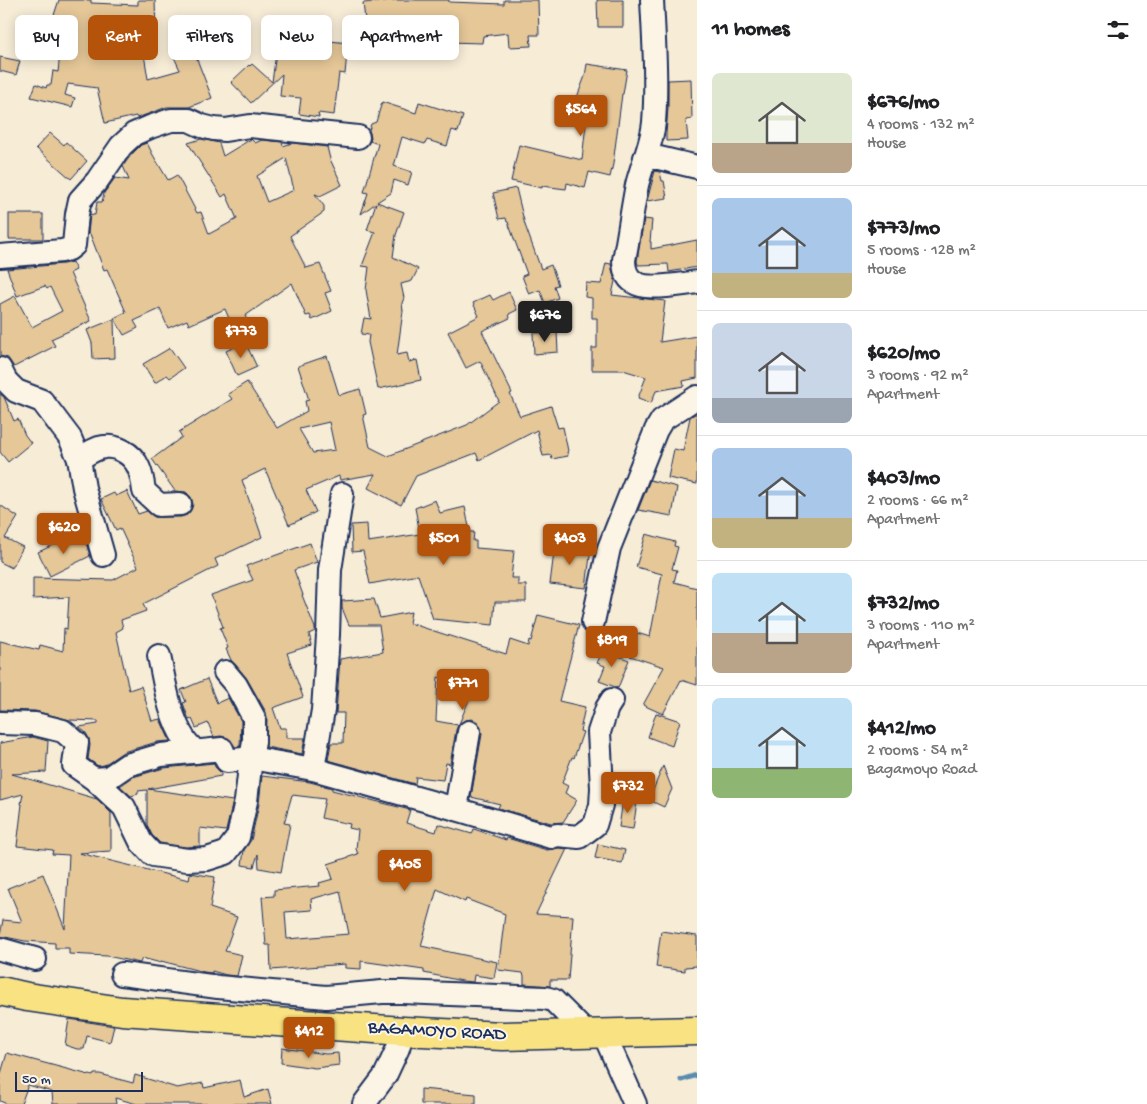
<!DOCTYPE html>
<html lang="en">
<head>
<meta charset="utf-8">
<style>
	body { margin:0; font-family:"Gochi Hand",sans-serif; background:#f6f6f6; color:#202124; height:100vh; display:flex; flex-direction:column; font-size:19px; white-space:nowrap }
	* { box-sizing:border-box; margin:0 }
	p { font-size:16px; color:#757577 }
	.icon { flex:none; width:28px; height:28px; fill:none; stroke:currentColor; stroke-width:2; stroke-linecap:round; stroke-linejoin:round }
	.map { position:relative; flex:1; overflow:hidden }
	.panel { display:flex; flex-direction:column; background:#fff; width:450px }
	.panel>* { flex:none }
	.top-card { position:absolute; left:15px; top:15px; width:475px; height:45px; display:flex; gap:10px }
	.scale { position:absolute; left:15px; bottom:12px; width:128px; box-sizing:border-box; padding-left:5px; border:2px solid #1b2f5e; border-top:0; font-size:14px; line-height:18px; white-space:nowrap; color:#1b2f5e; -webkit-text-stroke:4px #fcf5e5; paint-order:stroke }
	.price { position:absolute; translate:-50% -42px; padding:0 11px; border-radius:5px; background:#b45309; color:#fff; font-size:16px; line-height:32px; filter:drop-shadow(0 1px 2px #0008) }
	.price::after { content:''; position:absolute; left:50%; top:30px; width:15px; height:11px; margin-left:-8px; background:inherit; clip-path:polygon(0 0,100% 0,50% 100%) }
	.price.selected { background:#222; color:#fff }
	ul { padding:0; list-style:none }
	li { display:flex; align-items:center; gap:15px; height:125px; padding:0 15px }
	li+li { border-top:1px solid #e0e0e0 }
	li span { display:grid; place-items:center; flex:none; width:140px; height:100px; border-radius:8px; color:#555 }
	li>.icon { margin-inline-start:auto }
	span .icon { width:60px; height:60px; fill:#fffc; stroke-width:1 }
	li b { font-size:21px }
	h2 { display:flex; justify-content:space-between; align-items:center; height:60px; padding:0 15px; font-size:21px }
	.chip { padding:0 18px; border-radius:8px; background:#fff; box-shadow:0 2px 12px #0003; font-size:18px; line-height:45px }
	.chip.selected { background:#b45309; color:#fff }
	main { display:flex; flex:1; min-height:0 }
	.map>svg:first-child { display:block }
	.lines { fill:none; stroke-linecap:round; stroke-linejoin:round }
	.stream { stroke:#5a8caf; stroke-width:5 }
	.building { fill:#e5c798; stroke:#1b2f5e; fill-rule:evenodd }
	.minor-casing { stroke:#1b2f5e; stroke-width:26 }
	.highway-casing { stroke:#1b2f5e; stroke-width:31 }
	.minor { stroke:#fcf5e5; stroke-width:22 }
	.highway { stroke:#f8e281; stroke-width:28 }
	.labels { text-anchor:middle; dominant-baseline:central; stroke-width:4; stroke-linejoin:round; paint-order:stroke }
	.street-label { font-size:19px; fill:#1b2f5e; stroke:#fcf5e5 }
</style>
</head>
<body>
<main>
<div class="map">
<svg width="697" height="1104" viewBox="0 0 697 1104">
	<rect width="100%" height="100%" fill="#f7ecd6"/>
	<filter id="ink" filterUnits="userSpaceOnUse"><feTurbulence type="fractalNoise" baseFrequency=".02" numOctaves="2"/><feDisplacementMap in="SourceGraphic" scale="10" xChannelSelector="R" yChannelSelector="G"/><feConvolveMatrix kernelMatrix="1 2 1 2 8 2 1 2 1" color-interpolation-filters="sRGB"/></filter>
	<g filter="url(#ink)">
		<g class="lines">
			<polyline class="stream" points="681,1080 697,1075"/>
		</g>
		<g class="building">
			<polygon points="59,0 91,0 91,3 138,5 138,0 155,0 156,34 151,34 151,42 142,42 148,79 180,70 174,57 193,49 212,98 189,107 167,107 137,118 136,116 105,123 97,88 68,84 65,95 75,98 72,107 31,97 36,84 46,88 47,85 51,85 53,71 58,72 63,25 52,21"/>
			<polygon points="394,0 449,0 449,2 504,4 504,0 538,0 539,35 530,35 531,46 509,47 508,33 483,36 482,43 447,42 447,46 430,47 429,40 395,35 395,44 368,44 363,3"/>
			<polygon points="597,0 623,0 623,27 598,27"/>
			<polygon points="321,40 348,43 345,74 339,73 334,115 318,113 319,117 299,114 301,98 280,96 282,74 251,103 231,82 249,65 250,66 252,64 272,82 277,46 307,50 307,46 320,47"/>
			<polygon points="0,57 20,61 16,75 0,71"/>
			<polygon points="587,64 627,70 623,94 622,94 613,164 610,177 589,172 585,188 567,183 566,189 542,186 542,188 511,181 519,145 582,160 588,105 576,100 585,76"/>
			<polygon points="691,79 692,119 686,120 688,140 666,141 666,134 668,108 668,80"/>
			<polygon points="382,102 416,113 419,102 463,116 458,132 452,130 447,146 427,140 425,144 402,137 394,166 412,172 408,185 394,180 391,193 377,202 404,212 396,235 393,257 418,269 412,281 401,284 404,298 402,303 403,311 397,355 407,353 409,362 417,360 421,380 378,389 368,342 369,335 361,334 364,318 371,319 366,290 369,267 362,266 375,232 367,230 376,203 361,214 368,193 364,192 378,144 370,141 371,138 369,130 371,124 376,122"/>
			<polygon points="50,133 64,145 66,142 87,161 71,179 36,148"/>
			<path d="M201,139L219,143L223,156L251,139L255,143L262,140L282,142L283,146L292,143L327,147L330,159L342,185L320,196L315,194L324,206V212L290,236L306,268L320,264L331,291L325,293L332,311L312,320L310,315L306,316L292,283L245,316L248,322L233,328L225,309L189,325L187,320L168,328L160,309L134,321L138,328L124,335L114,318L126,312L107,269L104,270L90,234H88L90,214L95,215L97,202H102L104,193L115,178L129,180L123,166L131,155L141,145L147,143L153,155L168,180L177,175L197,213L201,212L209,234L237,219L226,194L222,197L188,143ZM286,158L294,190L267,202L257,176Z"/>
			<polygon points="655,171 660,172 662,181 664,181 667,198 647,201"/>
			<polygon points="516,188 525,225 541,269 551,265 558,285 554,286 558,298 545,303 540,290 529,294 522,276 527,274 508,222 507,222 506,218 499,219 493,193"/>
			<rect x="9" y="214" width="34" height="25"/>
			<polygon points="644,219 652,220 650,242 651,242 651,249 697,240 697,267 669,272 668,264 638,265 637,261"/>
			<polygon points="72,262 76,270 70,273 91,321 51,339 55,346 14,367 8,358 0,356 0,304 15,296 32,327 62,311 50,287 47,289 45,286 17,296 7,269 63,264"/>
			<polygon points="606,263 611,264 613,274 615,281 612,295 665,301 660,342 697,336 697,378 683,381 684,386 656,391 651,403 638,398 646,377 623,370 592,370 592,348 597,348 597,318 592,318 592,298 585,297 586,283 601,284"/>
			<path d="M509,292L517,310L509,314L510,318L482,331L512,393L510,394L520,416L551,406L558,428L563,427L568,451L567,452L568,456L552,459L551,455L543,456L537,430L479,460L476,453L416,476L401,505L368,488L375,474L340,480L339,476L306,490L316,512L289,525L265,469L242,480L262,537L215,559L218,566L143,604L146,611L121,620L123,628L116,632L129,690L141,686L152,721L160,719L170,741L157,742L123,752L104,765L98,766L88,759L90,745L89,739L86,733L79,727L98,724V721L70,720L35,711L0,710V641L39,650L40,645L63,651L64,628L67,629L69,597L33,599V578L113,580L138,567L120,528L116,530L101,499L114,493L116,496L127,491L138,514L147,511L155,517H181L187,515L191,510L193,504L191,497L186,492L175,491L152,459L182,437L179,432L232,399L228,394L247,382L277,428L307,411L305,401L309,400L298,366L327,356L339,395L360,389L366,414L363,415L370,447L388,456L467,425L499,401L480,361L466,368L448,332L479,316L473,303L490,295L493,300ZM329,422L335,450L313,453L299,429Z"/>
			<polygon points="114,319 115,358 93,359 92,343 87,330"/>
			<polygon points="557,332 558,352 534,354 533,333"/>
			<polygon points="245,342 257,367 237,376 226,351"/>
			<polygon points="170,348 184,368 170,378 167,375 155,383 143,364"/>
			<polygon points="0,394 4,397 14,421 18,419 25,435 31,443 8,462 0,452"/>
			<polygon points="695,414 697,414 697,484 668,478 674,449 683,451 690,417"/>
			<polygon points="650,480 677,487 672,516 638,510"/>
			<polygon points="435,500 440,513 465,507 470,532 474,532 473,541 476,541 476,548 514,551 511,578 518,578 518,585 526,585 526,602 495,602 493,625 433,619 418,575 370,584 363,551 352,552 351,525 367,524 368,542 420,534 415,508"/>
			<polygon points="0,505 18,517 5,538 23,547 12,568 0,562"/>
			<polygon points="646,534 675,542 674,546 678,547 672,569 677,570 674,582 697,588 697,685 681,680 663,714 643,705 664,667 630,656 637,633 650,637 662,574 636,567"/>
			<polygon points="84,536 90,556 50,576 38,552 67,539 69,544"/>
			<polygon points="310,543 317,562 294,570 303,595 302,595 315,628 315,631 309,634 312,645 287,653 303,697 273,708 280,728 286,728 286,738 305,738 302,754 266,747 267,718 266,712 247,679 235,664 231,660 226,649 228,648 220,628 223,627 211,595 253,580 246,566"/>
			<polygon points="555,544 591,548 586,588 550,584"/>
			<polygon points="374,599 380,618 411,612 409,623 506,654 510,640 528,646 529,640 531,641 538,615 579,625 559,701 585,707 580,731 583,732 574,758 572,757 562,783 568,786 565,793 577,800 563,822 551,823 498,808 500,804 471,797 482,734 481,728 478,722 472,719 465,720 459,724 473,690 438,677 436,721 458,725 456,730 450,764 446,763 443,780 416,777 415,784 328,760 331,743 343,743 344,713 336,713 340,659 383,652 379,625 349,625 342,608 342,601"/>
			<polygon points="603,650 629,660 618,688 599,681 605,666 597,663"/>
			<polygon points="207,679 217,703 228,698 241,721 240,746 235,747 228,738 221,736 214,737 208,723 196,728 192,719 189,720 183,703 186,702 181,690"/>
			<polygon points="656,713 680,721 672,746 648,737"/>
			<polygon points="33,737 48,741 46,772 12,774 97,799 111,813 111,851 79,853 189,880 190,873 215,877 210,908 237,917 225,951 242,955 237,976 226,975 212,971 212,973 204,972 161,961 161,963 142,958 140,963 107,956 69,954 69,948 55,948 55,943 25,941 0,936 3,920 22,922 8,888 43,874 65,929 69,855 52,854 53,850 17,846 22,804 21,804 23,794 0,800 0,743"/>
			<polygon points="214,763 215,767 221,773 221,776 148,789 233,801 226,831 200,828 200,846 186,847 160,843 152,835 147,825 147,790 138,791 138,794 131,796 120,786 133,777 164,768"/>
			<polygon points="663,766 672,789 664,807 649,800"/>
			<path d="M262,776L310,782L332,788V790L410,810L406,823L436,832L438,824L472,834L474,829L506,840L507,838L547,850L559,848L567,849L536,914L573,916L568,980H550V986L524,984V975L523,974V973L498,970L505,914L466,899L465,902L437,889L421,946L497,962L494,978L474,975L473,982L462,981L424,973V970L361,961V969L345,968V964L271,970L270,945H266L262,897L274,896V890L320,886L319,883L333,879L328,864L358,854L356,849L358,830L349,828L350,824L321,818L325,799L292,795L284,823L290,824L281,872L259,868L258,854L254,867L242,865L244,850L251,840L259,804ZM340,891L349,934L287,939L285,912L312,910L311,899Z"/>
			<polygon points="623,800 637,802 633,829 619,827"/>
			<polygon points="598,844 625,850 622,863 595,858"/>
			<polygon points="661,931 697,936 697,966 685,967 685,971 656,967"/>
			<polygon points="69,1019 114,1026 110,1042 87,1036 84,1049 77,1049 65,1045"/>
			<polygon points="282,1048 326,1054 338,1053 339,1065 315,1068 281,1063"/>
			<polygon points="7,1053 93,1076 94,1074 100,1074 133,1083 135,1075 177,1088 203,1083 204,1088 240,1080 244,1097 268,1089 272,1104 137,1104 115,1098 116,1104 53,1104 52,1092 28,1085 21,1104 7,1104 0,1101 0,1077"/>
			<polygon points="421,1089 476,1094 476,1104 421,1104"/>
		</g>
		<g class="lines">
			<defs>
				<g id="minor">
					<path d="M652,0C654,39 657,83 654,122C652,144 642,164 637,185C632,210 629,235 624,260C624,287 645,288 666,286C676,285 687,284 697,282"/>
					<polyline points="645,158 659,158 697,167"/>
					<polyline points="0,256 62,251 69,249 74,245 77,214 80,200 97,181 121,146 134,134 150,127 171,120 189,120 202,126 214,129 225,130 250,126 358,137"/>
					<polyline points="0,369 6,381 16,391 42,401 70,438 79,459 84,488 103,555"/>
					<path d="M79,459C87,454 95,448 104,447C110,446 118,448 123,451C139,459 142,475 144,491L159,505L180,504"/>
					<polyline points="593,622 609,548 656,430 662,420 697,397"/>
					<path d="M159,656C165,684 169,716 185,740C188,744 192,748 196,752"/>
					<polyline points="0,723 35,724 63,731 77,743 74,765 94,779 124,807 141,842 153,855 187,860 207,859 226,853 238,837 246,801 251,758 254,742 254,718 236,685 225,672"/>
					<polyline points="313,769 323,710 328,635 330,570 342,494"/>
					<polyline points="94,779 108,778 127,765 161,755 222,749 227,761 251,758 313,769 456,809 551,837 557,835 579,837 595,825 601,805 602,788 599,732 607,708 612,700"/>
					<polyline points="456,809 469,732"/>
					<polyline points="0,949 35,959"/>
					<polyline points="122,974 218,987 326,997 382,992 402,992 545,998 553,1000 587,1034"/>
					<polyline points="604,1034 635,1104"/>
					<polyline points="364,1104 385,1076 398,1048 403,1031"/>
				</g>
				<polyline id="highway" points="0,991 27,997 122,1011 403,1031 502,1036 697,1031"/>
			</defs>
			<use href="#minor" class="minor-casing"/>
			<use href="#highway" class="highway-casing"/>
			<use href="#minor" class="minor"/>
			<use href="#highway" class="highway"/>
		</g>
	</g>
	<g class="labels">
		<g class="street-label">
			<text transform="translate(437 1032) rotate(3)">BAGAMOYO ROAD</text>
		</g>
	</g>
</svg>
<div class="scale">50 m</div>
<b class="price" style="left:581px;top:137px">$564</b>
<b class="price selected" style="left:545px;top:343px">$676</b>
<b class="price" style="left:241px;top:359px">$773</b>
<b class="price" style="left:64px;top:555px">$620</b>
<b class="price" style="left:444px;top:566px">$501</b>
<b class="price" style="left:570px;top:566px">$403</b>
<b class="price" style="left:612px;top:668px">$819</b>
<b class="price" style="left:463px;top:711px">$771</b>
<b class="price" style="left:628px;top:814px">$732</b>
<b class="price" style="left:405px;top:892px">$405</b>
<b class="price" style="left:309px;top:1059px">$412</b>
<div class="top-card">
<a class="chip">Buy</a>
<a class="chip selected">Rent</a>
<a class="chip">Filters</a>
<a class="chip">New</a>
<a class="chip">Apartment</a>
</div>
</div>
<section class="panel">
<h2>11 homes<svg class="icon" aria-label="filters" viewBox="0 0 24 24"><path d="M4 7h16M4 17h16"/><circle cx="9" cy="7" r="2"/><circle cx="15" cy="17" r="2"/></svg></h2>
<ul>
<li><span style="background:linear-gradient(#dfe7d0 70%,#b9a48a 0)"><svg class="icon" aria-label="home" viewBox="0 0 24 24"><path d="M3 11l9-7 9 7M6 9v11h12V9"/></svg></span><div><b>$676/mo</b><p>4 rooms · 132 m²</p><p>House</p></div></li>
<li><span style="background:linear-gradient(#a9c7e8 75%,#c2b280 0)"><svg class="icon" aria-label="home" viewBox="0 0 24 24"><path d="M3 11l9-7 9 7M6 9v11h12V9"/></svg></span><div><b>$773/mo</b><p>5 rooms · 128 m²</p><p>House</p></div></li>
<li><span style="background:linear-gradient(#c9d6e8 75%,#9aa5b1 0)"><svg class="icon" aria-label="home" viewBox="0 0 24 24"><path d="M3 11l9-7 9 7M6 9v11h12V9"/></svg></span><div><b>$620/mo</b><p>3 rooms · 92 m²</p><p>Apartment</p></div></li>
<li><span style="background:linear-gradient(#a9c7e8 70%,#c2b280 0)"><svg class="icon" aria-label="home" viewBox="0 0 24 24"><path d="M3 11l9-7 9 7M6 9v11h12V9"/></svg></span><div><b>$403/mo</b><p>2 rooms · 66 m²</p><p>Apartment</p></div></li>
<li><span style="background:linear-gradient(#bfe0f5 60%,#b9a48a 0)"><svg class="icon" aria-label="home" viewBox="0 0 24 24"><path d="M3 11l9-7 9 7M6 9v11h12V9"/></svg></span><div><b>$732/mo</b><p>3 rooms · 110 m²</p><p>Apartment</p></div></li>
<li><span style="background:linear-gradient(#bfe0f5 70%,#8fb573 0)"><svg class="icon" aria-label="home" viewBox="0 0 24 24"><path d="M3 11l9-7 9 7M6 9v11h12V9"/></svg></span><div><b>$412/mo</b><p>2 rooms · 54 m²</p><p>Bagamoyo Road</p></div></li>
</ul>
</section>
</main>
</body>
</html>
